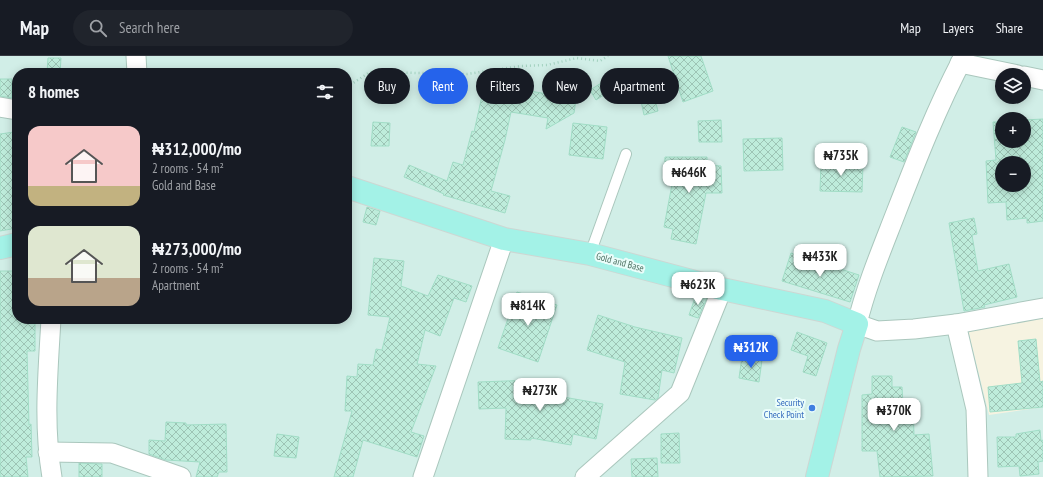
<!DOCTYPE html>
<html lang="en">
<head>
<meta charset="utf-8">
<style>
	body { margin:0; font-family:"PT Sans Narrow",sans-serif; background:#20242c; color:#f1f3f6; height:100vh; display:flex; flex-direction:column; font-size:15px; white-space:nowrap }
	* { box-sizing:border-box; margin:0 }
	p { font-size:13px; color:#9ea1a6 }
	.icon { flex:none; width:22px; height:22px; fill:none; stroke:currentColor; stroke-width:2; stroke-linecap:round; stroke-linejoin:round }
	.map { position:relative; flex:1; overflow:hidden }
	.side { position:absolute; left:12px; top:12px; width:340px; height:256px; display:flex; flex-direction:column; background:#171b24; border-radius:16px; box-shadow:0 2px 10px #0003 }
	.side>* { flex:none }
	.top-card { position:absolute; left:364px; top:12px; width:380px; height:36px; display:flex; gap:8px }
	.controls { position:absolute; left:995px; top:12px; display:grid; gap:8px }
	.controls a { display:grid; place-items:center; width:36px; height:36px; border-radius:50%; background:#171b24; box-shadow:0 2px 10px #0003; font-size:20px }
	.price { position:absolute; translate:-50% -34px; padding:0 9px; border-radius:8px; background:#fff; color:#222; font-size:13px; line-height:26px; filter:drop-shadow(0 1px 2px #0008) }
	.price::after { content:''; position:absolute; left:50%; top:24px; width:12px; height:9px; margin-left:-6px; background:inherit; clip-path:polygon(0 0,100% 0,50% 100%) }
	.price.current { background:#2563eb; color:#fff }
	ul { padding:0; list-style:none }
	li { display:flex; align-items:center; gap:12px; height:100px; padding:0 16px }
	li span { display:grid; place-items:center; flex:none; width:112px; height:80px; border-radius:12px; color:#555 }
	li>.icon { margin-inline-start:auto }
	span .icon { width:48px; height:48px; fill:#fffc; stroke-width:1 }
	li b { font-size:17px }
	h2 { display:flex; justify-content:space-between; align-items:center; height:48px; padding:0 16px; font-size:17px }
	.tag { padding:0 14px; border-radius:18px; background:#171b24; box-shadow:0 2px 10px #0003; font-size:14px; line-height:36px }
	.tag.current { background:#2563eb; color:#fff }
	header { display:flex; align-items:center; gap:24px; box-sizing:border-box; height:56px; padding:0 20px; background:#171b24; border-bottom:1px solid #363941 }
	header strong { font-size:19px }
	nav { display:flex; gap:22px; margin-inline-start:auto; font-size:14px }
	.search { width:280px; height:36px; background:#20242c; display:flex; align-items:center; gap:10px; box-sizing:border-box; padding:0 14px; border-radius:22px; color:#9ea1a6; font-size:15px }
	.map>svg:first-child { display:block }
	.residential { fill:#d1eee7; fill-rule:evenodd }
	.education { fill:#f6f3e1 }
	.building { fill:url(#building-cross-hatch); stroke:#a1ddc6; fill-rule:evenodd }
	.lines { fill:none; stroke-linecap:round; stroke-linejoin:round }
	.service-casing { stroke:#aac7bd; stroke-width:12 }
	.minor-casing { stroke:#aac7bd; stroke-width:21 }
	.primary-casing { stroke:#cdd7d3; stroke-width:24 }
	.path { stroke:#a2d1bf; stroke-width:2.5; stroke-dasharray:1 3; stroke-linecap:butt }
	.service { stroke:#fff; stroke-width:10 }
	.minor { stroke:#fff; stroke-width:19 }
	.primary { stroke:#a3f2e7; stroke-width:22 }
	.shop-dot { fill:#3f7fe0; stroke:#eafdfa; stroke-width:1.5 }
	.labels { text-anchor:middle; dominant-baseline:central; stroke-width:4; stroke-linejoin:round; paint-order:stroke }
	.street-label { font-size:10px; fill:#4c7061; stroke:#eafdfa }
	.shop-label { font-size:10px; fill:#366cbe; stroke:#eafdfa; text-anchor:end }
</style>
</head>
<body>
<header>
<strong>Map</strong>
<div class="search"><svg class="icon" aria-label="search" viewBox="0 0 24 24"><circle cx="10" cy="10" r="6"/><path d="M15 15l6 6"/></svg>Search here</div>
<nav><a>Map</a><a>Layers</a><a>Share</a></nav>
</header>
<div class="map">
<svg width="1043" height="421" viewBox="0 0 1043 421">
	<defs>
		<pattern id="building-cross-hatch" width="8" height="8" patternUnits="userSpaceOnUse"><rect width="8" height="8" fill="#beecdb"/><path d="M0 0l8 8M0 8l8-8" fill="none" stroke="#9dc4b5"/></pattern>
	</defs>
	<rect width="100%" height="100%" fill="#e4faf6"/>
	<path class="residential" d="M0,0H1043V421H0ZM17,17H347V263H17ZM1002,19H1024V41H1002ZM1002,63H1024V85H1002ZM1002,107H1024V129H1002Z"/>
	<polygon class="education" points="1043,262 1043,351 989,359 968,274"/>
	<g class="building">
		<polygon points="668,0 701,0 713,35 683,46"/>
		<polygon points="48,2 61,2 60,17 47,17"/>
		<polygon points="630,15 633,30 612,34 596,44 590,34 616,18"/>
		<polygon points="0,23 12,23 12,42 0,40"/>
		<polygon points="485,26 530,37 530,35 576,43 574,57 546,73 548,62 511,56 505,84 491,135 510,140 505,157 443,139 444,138 404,121 409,109 447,125 453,106 463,109 472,75 474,76"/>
		<polygon points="652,33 658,55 644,59 639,36"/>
		<path d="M1043,63V165L1027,167V162L1007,164L1006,146L988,147L986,105L996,104L993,66H1002V85H1024V64ZM1002,107H1024V129H1002Z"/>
		<polygon points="721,64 722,86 699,86 698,65"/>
		<polygon points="373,66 390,67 389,90 371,90"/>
		<polygon points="573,67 607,71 603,103 569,99"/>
		<polygon points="902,71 916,76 904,106 890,101"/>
		<polygon points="14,76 17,99 17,172 0,175 0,78"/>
		<polygon points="782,82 783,114 744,115 743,83"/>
		<polygon points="665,101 707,101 707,109 721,110 722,137 706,137 696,188 671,183 673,173 664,171 673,123 664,123"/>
		<polygon points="821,106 863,108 862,136 820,135"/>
		<polygon points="367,151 380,155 376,169 363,166"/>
		<polygon points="974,162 977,178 972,179 978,215 1009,208 1017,241 984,249 985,251 964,255 949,167"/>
		<polygon points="791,197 859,219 850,246 782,225"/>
		<polygon points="374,202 404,205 401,230 428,240 438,219 472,230 466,246 454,242 440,280 425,274 417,308 436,310 411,376 424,380 417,401 363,384 353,421 334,421 352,355 345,355 347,320 357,321 358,308 373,309 376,293 382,294 390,261 368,259"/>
		<polygon points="0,215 17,215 17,263 35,263 35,295 27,295 29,369 31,368 32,401 26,401 28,421 0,421"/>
		<polygon points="517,236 557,249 538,306 498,292"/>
		<polygon points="696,239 707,242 698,262 689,259"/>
		<polygon points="598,259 635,271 682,282 674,317 662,314 658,342 655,344 620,338 625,306 587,294"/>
		<polygon points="797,276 827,287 816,320 803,316 808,300 791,294"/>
		<polygon points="1036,283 1040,326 1043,325 1043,351 990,356 988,331 1022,327 1018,285"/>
		<polygon points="742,301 762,304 759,326 739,322"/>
		<polygon points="872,320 892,320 892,331 902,331 903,349 913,348 914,379 929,378 933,420 880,421 877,395 862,395 862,339 872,338"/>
		<polygon points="534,324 535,336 603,348 596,383 573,378 571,389 531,382 531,384 505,383 506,352 479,353 478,326"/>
		<polygon points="166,366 186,367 186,369 226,368 227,416 219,416 217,421 196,421 200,406 166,404 149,398 149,384 165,385"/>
		<polygon points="1040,374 1041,385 1043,384 1043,405 1038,406 1039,418 1020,420 1019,410 998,411 997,381 1016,381 1016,378"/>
		<polygon points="679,377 680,407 661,407 661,378"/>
		<polygon points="277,378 299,381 296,402 274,400"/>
		<polygon points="657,402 658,421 632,421 631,403"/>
		<polygon points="79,407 102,408 102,421 79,421"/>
	</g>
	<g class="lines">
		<defs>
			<polyline id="service" points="590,198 626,98"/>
			<g id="minor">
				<polyline points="136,0 137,17"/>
				<path d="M964,0C937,51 916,105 895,159C881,195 866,231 857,268L877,275L914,273L956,268L1043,252"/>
				<polyline points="960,7 1018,19"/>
				<polyline points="1024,20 1043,24"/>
				<polyline points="0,51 17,54"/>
				<path d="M51,263C48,316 43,369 52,421"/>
				<polyline points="956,268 976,353 978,421"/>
				<polyline points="48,396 112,397 181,421"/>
				<polyline points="423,421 504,183"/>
				<polyline points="585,421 680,337 722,233"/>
			</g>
			<g id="primary">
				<polyline points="347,131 504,183 590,198 722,233 825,255 857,268 849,293 817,421"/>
				<polyline points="0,192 17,188"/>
			</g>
		</defs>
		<use href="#service" class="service-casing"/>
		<use href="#minor" class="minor-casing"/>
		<use href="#primary" class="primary-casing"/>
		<polyline class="path" points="347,31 370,16 467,18 521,10 547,9 577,2 600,5 608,0"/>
		<use href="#service" class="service"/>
		<use href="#minor" class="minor"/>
		<use href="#primary" class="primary"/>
	</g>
	<circle class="shop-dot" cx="812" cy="352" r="4"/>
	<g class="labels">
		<g class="street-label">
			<text transform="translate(620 206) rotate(15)">Gold and Base</text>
		</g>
		<g class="shop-label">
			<text x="804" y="346">Security<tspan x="804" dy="12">Check Point</tspan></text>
		</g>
	</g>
</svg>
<div class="controls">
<a><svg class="icon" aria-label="layers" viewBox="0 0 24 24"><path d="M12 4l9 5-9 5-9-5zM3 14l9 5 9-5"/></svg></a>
<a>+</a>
<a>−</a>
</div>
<b class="price" style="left:841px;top:121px">₦735K</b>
<b class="price" style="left:689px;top:138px">₦646K</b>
<b class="price" style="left:820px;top:222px">₦433K</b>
<b class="price" style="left:698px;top:250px">₦623K</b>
<b class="price" style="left:528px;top:271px">₦814K</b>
<b class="price current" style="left:751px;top:313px">₦312K</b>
<b class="price" style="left:540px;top:356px">₦273K</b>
<b class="price" style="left:894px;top:376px">₦370K</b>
<div class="top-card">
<a class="tag">Buy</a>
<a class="tag current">Rent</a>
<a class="tag">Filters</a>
<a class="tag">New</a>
<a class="tag">Apartment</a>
</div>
<section class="side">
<h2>8 homes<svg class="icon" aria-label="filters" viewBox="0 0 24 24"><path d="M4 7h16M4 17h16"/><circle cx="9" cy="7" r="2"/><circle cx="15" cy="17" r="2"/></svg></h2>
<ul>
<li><span style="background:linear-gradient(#f6c9c9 75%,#c2b280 0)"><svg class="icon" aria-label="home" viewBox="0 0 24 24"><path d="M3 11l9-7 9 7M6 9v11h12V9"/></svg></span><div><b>₦312,000/mo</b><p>2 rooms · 54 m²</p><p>Gold and Base</p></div></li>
<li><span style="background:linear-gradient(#dfe7d0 65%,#b9a48a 0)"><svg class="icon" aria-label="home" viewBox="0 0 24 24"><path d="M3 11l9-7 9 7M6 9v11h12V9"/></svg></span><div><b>₦273,000/mo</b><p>2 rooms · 54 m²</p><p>Apartment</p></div></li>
</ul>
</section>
</div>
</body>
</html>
